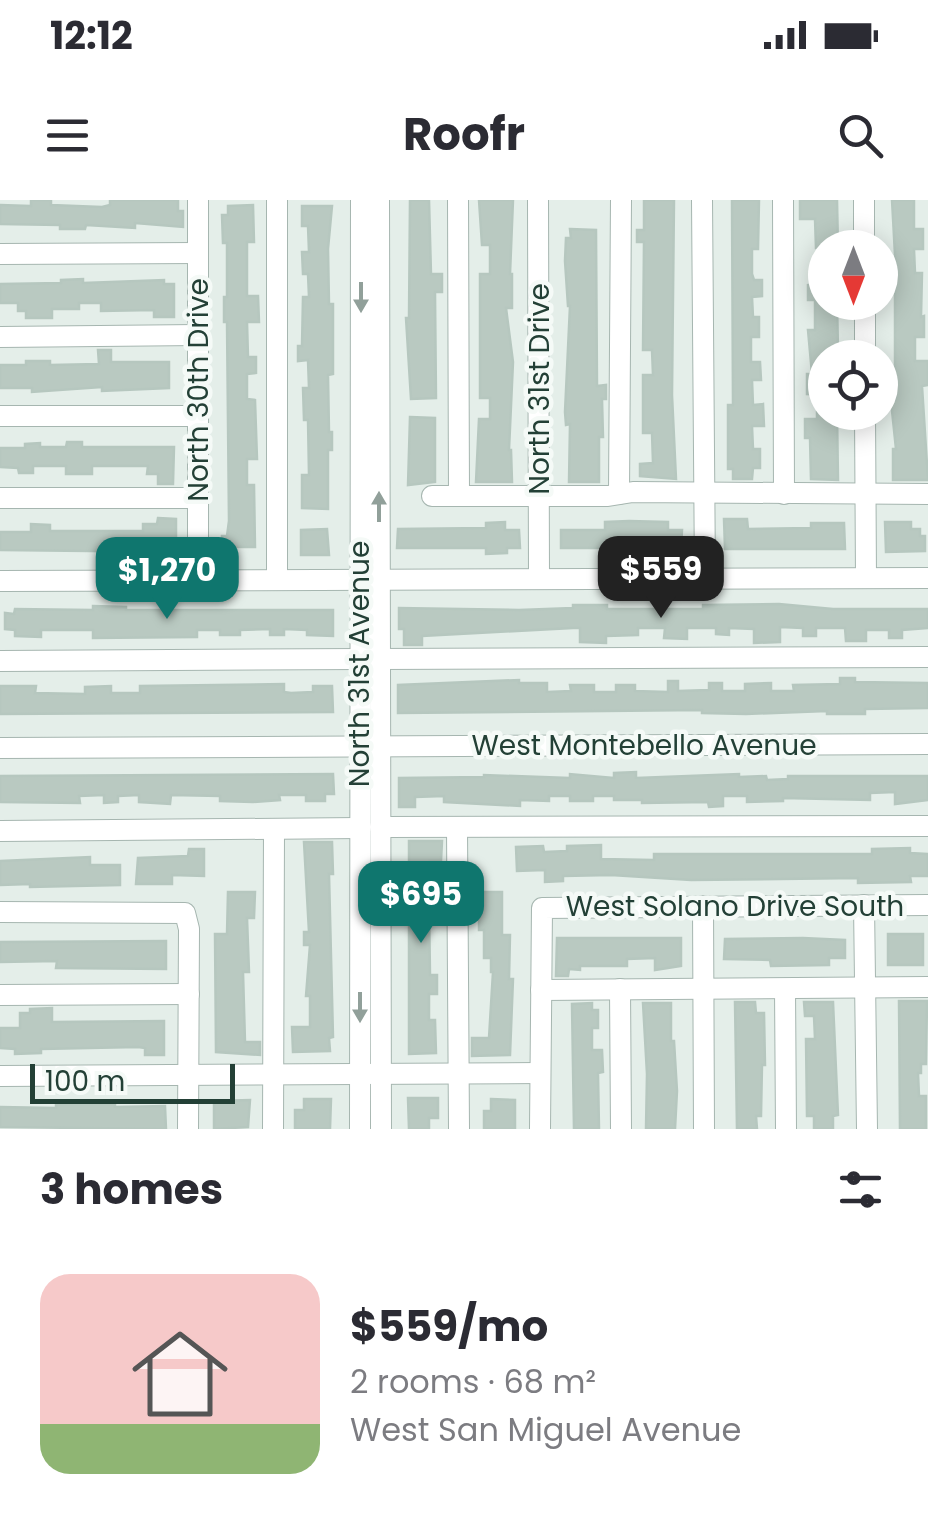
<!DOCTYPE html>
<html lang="en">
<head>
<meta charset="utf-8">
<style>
	body { margin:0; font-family:Poppins,sans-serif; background:#f2f2f3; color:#2b2b33; height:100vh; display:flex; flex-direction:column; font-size:38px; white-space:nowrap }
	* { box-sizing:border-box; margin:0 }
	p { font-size:32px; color:#7c7c81 }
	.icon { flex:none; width:55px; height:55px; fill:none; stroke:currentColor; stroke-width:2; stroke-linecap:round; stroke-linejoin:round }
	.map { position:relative; height:929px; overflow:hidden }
	.side { display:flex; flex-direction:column; background:#fff; flex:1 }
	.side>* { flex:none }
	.needle { width:65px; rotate:180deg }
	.controls { position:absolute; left:808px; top:30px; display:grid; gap:20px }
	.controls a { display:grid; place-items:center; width:90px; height:90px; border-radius:50%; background:#fff; box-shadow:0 5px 25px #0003; font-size:50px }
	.scale { position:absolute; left:30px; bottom:25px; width:205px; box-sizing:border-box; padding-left:10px; border:5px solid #234036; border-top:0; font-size:28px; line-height:35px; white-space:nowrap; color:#234036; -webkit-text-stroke:8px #f5faf7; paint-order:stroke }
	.price { position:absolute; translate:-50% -85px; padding:0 22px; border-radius:20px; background:#0f766e; color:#fff; font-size:32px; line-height:65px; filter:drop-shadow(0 2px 5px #0008) }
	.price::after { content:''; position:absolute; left:50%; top:60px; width:30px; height:22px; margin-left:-15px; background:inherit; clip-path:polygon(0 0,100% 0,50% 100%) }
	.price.selected { background:#222; color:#fff }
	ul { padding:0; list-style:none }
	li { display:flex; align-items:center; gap:30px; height:250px; padding:0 40px }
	li span { display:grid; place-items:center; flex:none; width:280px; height:200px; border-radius:30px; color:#555 }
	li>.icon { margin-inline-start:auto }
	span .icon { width:120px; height:120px; fill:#fffc; stroke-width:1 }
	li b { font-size:42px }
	h2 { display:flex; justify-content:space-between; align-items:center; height:120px; padding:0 40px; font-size:42px }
	.status { display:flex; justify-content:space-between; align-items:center; height:70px; padding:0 50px; background:#fff; direction:ltr }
	.status svg { height:28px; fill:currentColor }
	header { display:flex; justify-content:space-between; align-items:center; height:130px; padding:0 40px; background:#fff; font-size:45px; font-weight:700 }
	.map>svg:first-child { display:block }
	.building { fill:#b9c9c1; stroke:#b6c7bf; stroke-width:2.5 }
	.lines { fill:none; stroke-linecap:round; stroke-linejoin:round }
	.minor-casing { stroke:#a6b6b0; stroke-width:22 }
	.minor { stroke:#fff; stroke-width:20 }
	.oneway { fill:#91a09a }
	.labels { text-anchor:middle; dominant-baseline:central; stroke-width:9; stroke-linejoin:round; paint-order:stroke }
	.street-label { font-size:28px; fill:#234036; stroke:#f5faf7 }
</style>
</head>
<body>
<div class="status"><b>12:12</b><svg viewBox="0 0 49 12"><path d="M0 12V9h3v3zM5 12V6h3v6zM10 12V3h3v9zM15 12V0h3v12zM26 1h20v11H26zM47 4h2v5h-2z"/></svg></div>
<header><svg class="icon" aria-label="menu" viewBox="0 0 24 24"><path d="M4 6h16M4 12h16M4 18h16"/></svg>Roofr<svg class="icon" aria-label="search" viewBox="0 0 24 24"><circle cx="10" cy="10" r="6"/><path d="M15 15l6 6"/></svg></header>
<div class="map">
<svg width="928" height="929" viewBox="0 0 928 929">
	<rect width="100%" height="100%" fill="#e4eee9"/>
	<g class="building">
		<polygon points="31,0 51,0 51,5 102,7 110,5 110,0 178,0 178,11 183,11 183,27 135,23 135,28 86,25 85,29 60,29 60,25 0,24 0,5 31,6"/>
		<polygon points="410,0 429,0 431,74 442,74 442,92 435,92 436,198 411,199 406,118 409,118"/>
		<polygon points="479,0 513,0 510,74 512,74 512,108 506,108 513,162 509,250 511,250 512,282 476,282 479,219 490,219 490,198 480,198 480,74 490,74 490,45 482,45"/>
		<polygon points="644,0 674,0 672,195 676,279 640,276 640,264 653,263 652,233 643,233 643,175 653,175 652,150 643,150 644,42 637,42 637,30 644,30"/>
		<polygon points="732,0 759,0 758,49 752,49 752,74 754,80 762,80 762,96 752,97 753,117 759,117 759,137 751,137 751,162 760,162 761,180 752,180 753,205 763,204 764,226 752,226 753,249 760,249 760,268 753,268 752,279 733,279 733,269 728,269 728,205 733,205"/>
		<polygon points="800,0 837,0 838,48 816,48 815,19 800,19"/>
		<polygon points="892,0 914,0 914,29 923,29 923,49 914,49 915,73 922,73 921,117 924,116 924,137 915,137 915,161 928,161 928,185 922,186 928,280 893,280 893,249 896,249 891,201 895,200 895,92 889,92 890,72 896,73"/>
		<polygon points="253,5 254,42 247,42 247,96 258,96 259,122 247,122 248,157 256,157 256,173 247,174 247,199 255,200 257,259 247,259 247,285 254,285 255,347 222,347 222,336 227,336 229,321 227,122 224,122 224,97 227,97 227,43 223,43 222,15 228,15 228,6"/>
		<polygon points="302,6 332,6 328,49 329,104 333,104 333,174 328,175 329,232 332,232 332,250 328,250 328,309 302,308 302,275 309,275 308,220 304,220 303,188 309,188 308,160 298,161 298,146 302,146 303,97 309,97 308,74 303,74 302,52 309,52 308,26 302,26"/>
		<polygon points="570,29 596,30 597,186 606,185 606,199 602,199 603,237 599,237 599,282 569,282 570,224 566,225 565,212 570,106 568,106 565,61 566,38 571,38"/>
		<polygon points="825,72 825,100 808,100 808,85 814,84 814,73"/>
		<polygon points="83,79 83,83 164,80 164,84 174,84 174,117 154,117 154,110 101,111 101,103 79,103 79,109 52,109 52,118 26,118 26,111 18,111 18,103 0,103 0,84 61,83 61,80"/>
		<polygon points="815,102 837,102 838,150 825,150 825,195 807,194 807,174 812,174 808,130 815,130"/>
		<polygon points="98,150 111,150 111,162 169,162 169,188 102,191 102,187 32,192 32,188 0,188 0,165 26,165 26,161 50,161 50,165 99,164"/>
		<polygon points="817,212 837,212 838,280 811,279 810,238 805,238 805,219 817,219"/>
		<polygon points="410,217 435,218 435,282 408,285"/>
		<polygon points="67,242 82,242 82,247 174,247 173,284 158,284 158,274 147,274 148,266 92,266 92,274 66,274 66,266 33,266 33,273 19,273 18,268 0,267 0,248 25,248 25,244 40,243 40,247 66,247"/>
		<polygon points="158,318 176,319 176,352 0,350 0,332 31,332 31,324 50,325 50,331 143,331 143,324 157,324"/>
		<polygon points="724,319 747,319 748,329 811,328 811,323 844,323 845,349 725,349"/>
		<polygon points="629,321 668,322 668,330 682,330 681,348 561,348 561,330 605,330 605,322"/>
		<polygon points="505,322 505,330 519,330 520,348 507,348 507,353 486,354 486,348 397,348 398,329 486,328 486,323"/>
		<polygon points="885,322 911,322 911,329 920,329 920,336 925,336 925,351 886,352"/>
		<polygon points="327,329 329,355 301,355 301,330"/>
		<polygon points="779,404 833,409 928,409 928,428 902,430 902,438 889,438 889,430 866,430 866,441 846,441 845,428 816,428 816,436 803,436 803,428 780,427 780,442 754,443 754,429 729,428 729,435 716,434 716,428 687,428 687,439 664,438 665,428 638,428 638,435 606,436 606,443 580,442 580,428 573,428 422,436 422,445 404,445 404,429 399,429 399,408 519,410 573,408 573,405 607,405 607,409 703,409 703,405"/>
		<polygon points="93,406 126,407 126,410 333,410 333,436 307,435 307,430 284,429 284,435 270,435 270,429 240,430 240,435 220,435 220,430 197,430 197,437 93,438 93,430 41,430 41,437 15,436 15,430 5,429 5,413 14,414 15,409 93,410"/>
		<polygon points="840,478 855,478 855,482 928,483 928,508 865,509 865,514 827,514 827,511 746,514 702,513 702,510 398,513 398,485 519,480 519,483 547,483 547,492 571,491 570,485 594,485 594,492 616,492 616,485 635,485 635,491 668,492 668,481 678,481 678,491 709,490 709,483 722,483 722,491 745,491 745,484 771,483 771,491 794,491 793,485 840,484"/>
		<polygon points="284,484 284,492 291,493 313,492 313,486 332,486 333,512 0,514 0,486 36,486 35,493 85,494 85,487 111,486 111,493 140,493 140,486"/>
		<polygon points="636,572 636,578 739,574 739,577 766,576 767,580 788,579 788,576 928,576 928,600 895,604 895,592 870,593 870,600 783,598 783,601 747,602 747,596 723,596 723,606 709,607 708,602 642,603 642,600 614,600 614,596 593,596 593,601 570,601 570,596 549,596 549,601 520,600 520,606 444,602 444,596 415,597 415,607 399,607 399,578 484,577 484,575 570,578 570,574 614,578 614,573"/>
		<polygon points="333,574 334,594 325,594 325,601 306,601 306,595 279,595 280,600 253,602 220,601 220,596 171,595 170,604 139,602 139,595 118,596 118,602 104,603 104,595 79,596 80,603 0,602 0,576"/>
		<polygon points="409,641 442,641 441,661 430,661 429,684 435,684 435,704 429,704 430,775 437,775 437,794 429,794 429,820 435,820 436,853 409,854"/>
		<polygon points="304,642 332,642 333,674 329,674 333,837 329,838 330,851 293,852 292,827 310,827 310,796 306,796 310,745 304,745 304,732 309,732"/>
		<polygon points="601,645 601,659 654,660 654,654 872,654 872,649 910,648 910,653 928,654 928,676 910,676 911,682 858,683 858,678 691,680 611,675 563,676 563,681 545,682 545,670 517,671 516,647 543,646 544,652 567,651 567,646"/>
		<polygon points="189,649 204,649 204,676 172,675 172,684 136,684 138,658 188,656"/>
		<polygon points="90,657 90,665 120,665 120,685 30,687 30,684 0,685 0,661"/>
		<polygon points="228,692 255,692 254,718 247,718 249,772 243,772 245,842 260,842 260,855 216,852 215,734 227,734"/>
		<polygon points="479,692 502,692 502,735 510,735 509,779 513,779 510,855 472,856 472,838 489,838 493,772 491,772 491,758 484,758 484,730 479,730"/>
		<rect x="888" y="734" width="35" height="31"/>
		<polygon points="557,738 681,738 681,766 655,770 655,758 627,759 627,766 580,766 580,770 569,769 568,776 556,776"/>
		<polygon points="803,738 845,740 845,758 829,758 829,765 771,766 770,760 724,759 725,739"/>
		<polygon points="166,741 166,769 56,768 57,761 0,762 0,742"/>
		<polygon points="899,801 927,801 926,864 921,864 921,873 918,873 919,896 926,896 926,929 900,929"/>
		<polygon points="735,802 755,802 756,813 764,813 765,865 762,865 761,916 756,916 757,929 737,929"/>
		<polygon points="804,802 833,802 838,915 833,916 833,929 814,929 814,916 807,916 806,839 815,839 814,816 805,816"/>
		<polygon points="592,803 592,810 598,810 598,828 592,828 592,850 602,850 603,872 598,873 599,929 574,929 572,804"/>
		<polygon points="643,803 671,803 671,841 674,841 677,891 675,929 646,929 647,874"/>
		<polygon points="52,808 52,822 164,821 164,855 145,855 145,848 138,847 41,849 41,853 15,854 15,849 0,848 0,828 20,828 20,813 30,813 30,809"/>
		<polygon points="408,898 438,898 438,918 429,918 429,929 409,929"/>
		<polygon points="304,899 331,899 330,929 295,929 295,910 304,910"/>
		<polygon points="491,899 515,900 515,929 484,929 484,911 491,911"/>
		<polygon points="250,900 248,927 214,929 214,901"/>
		<polygon points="79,903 115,904 115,907 165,906 166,929 0,927 0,907 56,908 56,904"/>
	</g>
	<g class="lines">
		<defs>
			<g id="minor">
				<polyline points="379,0 381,929"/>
				<polyline points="458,0 459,295"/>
				<polyline points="538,0 539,379"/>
				<polyline points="702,0 705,378"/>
				<polyline points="783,0 784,294"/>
				<polyline points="864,0 864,48"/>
				<polyline points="0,54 198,53"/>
				<polyline points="865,102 865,158"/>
				<polyline points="0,137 198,135"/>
				<polyline points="865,212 866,378"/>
				<polyline points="0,216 198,216"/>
				<polyline points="619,294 621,0"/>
				<polyline points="432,296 608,296 633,292 928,294"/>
				<polyline points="0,298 198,298"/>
				<polyline points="198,380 198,0"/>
				<polyline points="277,380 277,0"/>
				<polyline points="0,381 928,378"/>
				<polyline points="378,459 928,457"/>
				<polyline points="0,461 360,459"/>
				<polyline points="0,548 928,544"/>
				<polyline points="380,627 928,626"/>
				<polyline points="457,628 459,929"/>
				<polyline points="0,631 359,628"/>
				<polyline points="864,705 867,929"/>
				<polyline points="703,706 704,929"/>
				<polyline points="0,712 185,713 189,729 188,929"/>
				<polyline points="620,789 621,929"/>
				<polyline points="785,789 786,929"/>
				<polyline points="541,790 928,787"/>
				<polyline points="0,795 189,794"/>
				<polyline points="0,876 540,873"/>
				<polyline points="273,929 274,630"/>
				<polyline points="360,929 361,0"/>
				<polyline points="540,929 542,708 928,705"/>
			</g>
		</defs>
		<use href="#minor" class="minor-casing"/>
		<use href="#minor" class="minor"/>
	</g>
	<defs><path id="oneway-solid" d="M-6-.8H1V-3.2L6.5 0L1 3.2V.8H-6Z" transform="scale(2.5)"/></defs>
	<g class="oneway">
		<use href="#oneway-solid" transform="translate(361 97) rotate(90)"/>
		<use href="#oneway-solid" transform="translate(379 307) rotate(-90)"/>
		<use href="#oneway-solid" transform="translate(360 807) rotate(90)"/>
	</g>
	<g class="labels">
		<g class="street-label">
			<text transform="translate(539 189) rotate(-90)">North 31st Drive</text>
			<text transform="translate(198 190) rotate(-90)">North 30th Drive</text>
			<text transform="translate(359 464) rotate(-90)">North 31st Avenue</text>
			<text x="644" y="545">West Montebello Avenue</text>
			<text x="735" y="706">West Solano Drive South</text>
		</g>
	</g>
</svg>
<div class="controls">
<a><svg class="needle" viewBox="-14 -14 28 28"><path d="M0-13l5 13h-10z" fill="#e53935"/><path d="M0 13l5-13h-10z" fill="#7c7c81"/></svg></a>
<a><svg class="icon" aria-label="locate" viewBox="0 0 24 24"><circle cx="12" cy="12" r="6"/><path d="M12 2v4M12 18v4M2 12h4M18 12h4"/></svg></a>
</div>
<div class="scale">100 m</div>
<b class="price selected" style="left:661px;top:421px">$559</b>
<b class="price" style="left:167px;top:422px">$1,270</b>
<b class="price" style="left:421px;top:746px">$695</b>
</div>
<section class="side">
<h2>3 homes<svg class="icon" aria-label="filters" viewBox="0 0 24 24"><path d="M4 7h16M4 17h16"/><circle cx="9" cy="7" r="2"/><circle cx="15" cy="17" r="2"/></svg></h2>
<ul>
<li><span style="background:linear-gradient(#f6c9c9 75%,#8fb573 0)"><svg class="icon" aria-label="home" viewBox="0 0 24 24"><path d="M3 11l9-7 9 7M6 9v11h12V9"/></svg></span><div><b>$559/mo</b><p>2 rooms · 68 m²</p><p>West San Miguel Avenue</p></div></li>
</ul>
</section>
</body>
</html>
